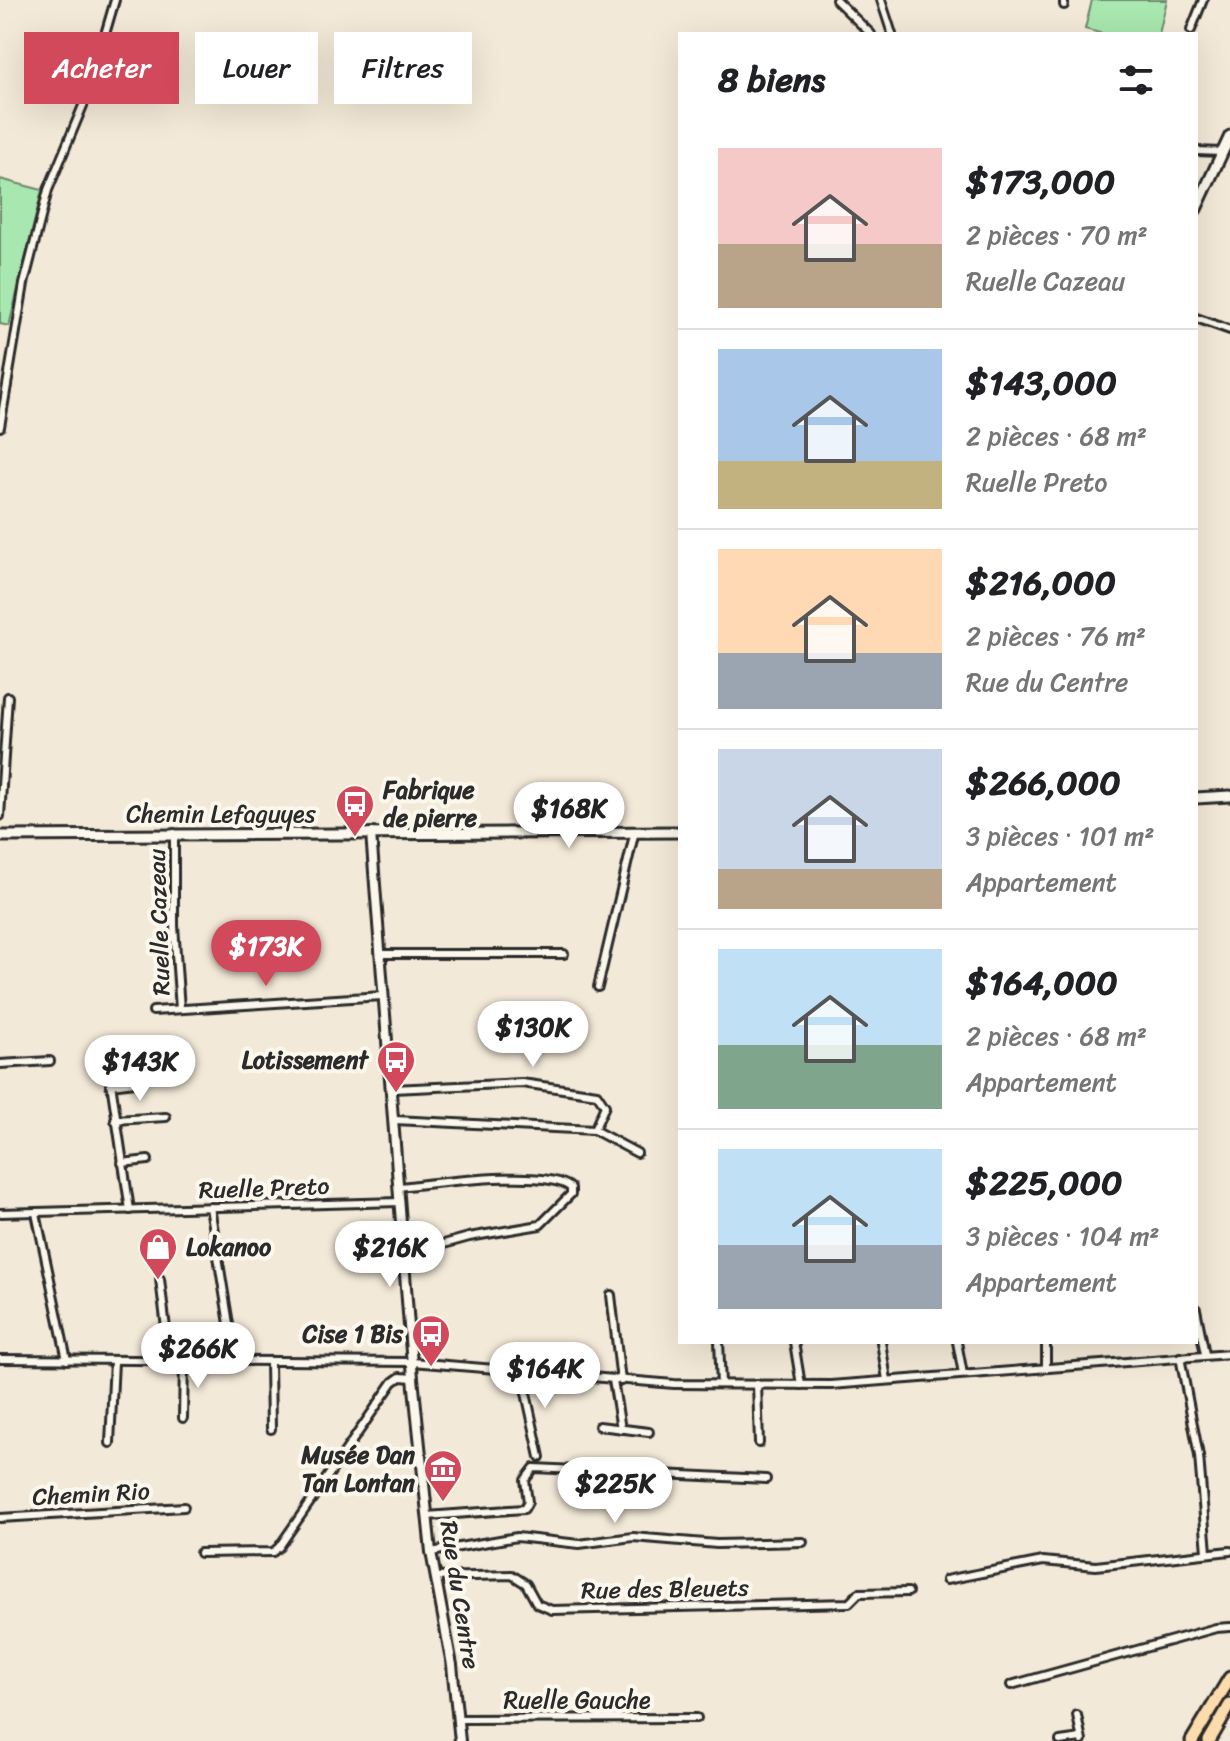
<!DOCTYPE html>
<html lang="fr">
<head>
<meta charset="utf-8">
<style>
	body { margin:0; font-family:Sriracha,sans-serif; background:#f6f6f6; color:#202124; height:100vh; display:flex; flex-direction:column; font-size:30px; white-space:nowrap }
	* { box-sizing:border-box; margin:0 }
	p { font-size:26px; color:#757577 }
	.icon { flex:none; width:44px; height:44px; fill:none; stroke:currentColor; stroke-width:2; stroke-linecap:round; stroke-linejoin:round }
	.map { position:relative; flex:1; overflow:hidden }
	.panel { position:absolute; left:678px; top:32px; width:520px; height:1312px; display:flex; flex-direction:column; background:#fff; border-radius:0px; box-shadow:0 8px 32px #0002 }
	.panel>* { flex:none }
	.hud { position:absolute; left:24px; top:32px; width:534px; height:72px; display:flex; gap:16px }
	.price { position:absolute; translate:-50% -68px; padding:0 18px; border-radius:28px; background:#fff; color:#222; font-size:26px; line-height:52px; filter:drop-shadow(0 2px 4px #0008) }
	.price::after { content:''; position:absolute; left:50%; top:48px; width:24px; height:18px; margin-left:-12px; background:inherit; clip-path:polygon(0 0,100% 0,50% 100%) }
	.price.active { background:#d1495b; color:#fff }
	ul { padding:0; list-style:none }
	li { display:flex; align-items:center; gap:24px; height:200px; padding:0 40px }
	li+li { border-top:2px solid #e0e0e0 }
	li span { display:grid; place-items:center; flex:none; width:224px; height:160px; border-radius:0px; color:#555 }
	li>.icon { margin-inline-start:auto }
	span .icon { width:96px; height:96px; fill:#fffc; stroke-width:1 }
	li b { font-size:34px }
	h2 { display:flex; justify-content:space-between; align-items:center; height:96px; padding:0 40px; font-size:34px }
	.pill { padding:0 28px; border-radius:0px; background:#fff; box-shadow:0 8px 32px #0002; font-size:28px; line-height:72px }
	.pill.active { background:#d1495b; color:#fff }
	.map>svg:first-child { display:block }
	.green { fill:#a8e7af; stroke:#6a896d; stroke-width:2 }
	.lines { fill:none; stroke-linecap:round; stroke-linejoin:round }
	.minor-casing { stroke:#2b2b2b; stroke-width:12 }
	.tertiary-casing { stroke:#2b2b2b; stroke-width:14 }
	.secondary-casing { stroke:#2b2b2b; stroke-width:15 }
	.trunk-casing { stroke:#2b2b2b; stroke-width:17 }
	.minor { stroke:#fbf7ec; stroke-width:6 }
	.tertiary { stroke:#fbf7ec; stroke-width:8 }
	.secondary { stroke:#fbf7ec; stroke-width:9 }
	.trunk { stroke:#fcdcac; stroke-width:11 }
	.labels { text-anchor:middle; dominant-baseline:central; stroke-width:8; stroke-linejoin:round; paint-order:stroke }
	.poi-label { font-size:24px; font-weight:bold; fill:#2b2b2b; stroke:#fbf7ec; text-anchor:end }
	.street-label { font-size:24px; fill:#2b2b2b; stroke:#fbf7ec }
</style>
</head>
<body>
<div class="map">
<svg width="1230" height="1741" viewBox="0 0 1230 1741">
	<rect width="100%" height="100%" fill="#f3e9d8"/>
	<filter id="ink" filterUnits="userSpaceOnUse"><feTurbulence type="fractalNoise" baseFrequency=".0125" numOctaves="2"/><feDisplacementMap in="SourceGraphic" scale="16" xChannelSelector="R" yChannelSelector="G"/><feConvolveMatrix kernelMatrix="1 2 1 2 8 2 1 2 1" color-interpolation-filters="sRGB"/></filter>
	<g filter="url(#ink)">
		<g class="green">
			<polygon points="1092,0 1167,0 1159,34 1103,34 1085,29"/>
			<polygon points="0,179 42,190 9,326 0,324"/>
		</g>
		<g class="lines">
			<defs>
				<g id="minor">
					<polyline points="836,0 871,34"/>
					<polyline points="881,0 892,34"/>
					<polyline points="1064,5 1064,0"/>
					<polyline points="1191,30 1203,0"/>
					<polyline points="1196,151 1222,152"/>
					<polyline points="1196,318 1230,330"/>
					<polyline points="0,427 24,284 48,190 87,96 115,0"/>
					<polyline points="0,816 8,697"/>
					<polyline points="174,833 174,926 180,1009"/>
					<polyline points="380,954 564,954"/>
					<polyline points="598,987 634,835"/>
					<polyline points="153,1011 382,996"/>
					<polyline points="105,1043 130,1210"/>
					<polyline points="0,1064 50,1061"/>
					<polyline points="110,1085 135,1082"/>
					<polyline points="392,1089 522,1083 597,1094 605,1106 594,1130"/>
					<polyline points="115,1120 166,1117"/>
					<polyline points="395,1120 594,1130 637,1153"/>
					<polyline points="122,1163 148,1160"/>
					<path d="M398,1187C430,1184 549,1167 571,1188V1194L540,1225L469,1237L404,1255"/>
					<polyline points="210,1207 235,1361"/>
					<polyline points="0,1213 400,1202"/>
					<polyline points="36,1213 67,1360"/>
					<polyline points="160,1279 170,1361"/>
					<polyline points="611,1295 621,1381"/>
					<polyline points="1196,1309 1205,1354"/>
					<polyline points="719,1342 721,1384"/>
					<polyline points="794,1342 801,1385"/>
					<polyline points="881,1342 887,1380"/>
					<polyline points="957,1342 963,1374"/>
					<polyline points="1180,1357 1199,1456 1207,1552"/>
					<polyline points="0,1359 412,1362 674,1384 831,1385 1230,1354"/>
					<polyline points="270,1361 271,1429"/>
					<polyline points="1046,1367 1046,1342"/>
					<polyline points="521,1370 540,1457"/>
					<polyline points="613,1380 621,1429"/>
					<polyline points="757,1384 759,1443"/>
					<polyline points="183,1418 184,1362"/>
					<polyline points="599,1426 649,1432"/>
					<polyline points="110,1443 114,1361"/>
					<polyline points="427,1516 524,1509 528,1502 525,1480 534,1468 766,1479"/>
					<polyline points="0,1518 184,1507"/>
					<polyline points="431,1552 517,1537 579,1544 633,1537 717,1544 803,1542"/>
					<polyline points="200,1553 273,1552 279,1547 393,1382 400,1377 413,1378"/>
					<polyline points="435,1577 512,1575 526,1584 537,1604 552,1610 849,1603 859,1593 908,1592"/>
					<polyline points="946,1580 1043,1561 1096,1566 1230,1551"/>
					<polyline points="1011,1685 1216,1628 1230,1627"/>
					<polyline points="1077,1715 1082,1741"/>
					<polyline points="458,1719 697,1718"/>
					<polyline points="1060,1741 1081,1738"/>
				</g>
				<polyline id="tertiary" points="371,833 413,1378 431,1552 452,1665 460,1741"/>
				<g id="secondary">
					<polyline points="1196,209 1230,136"/>
					<polyline points="1196,798 1230,796"/>
					<polyline points="0,836 680,832"/>
				</g>
				<g id="trunk">
					<polyline points="1192,1741 1230,1678"/>
					<polyline points="1209,1741 1230,1705"/>
				</g>
			</defs>
			<use href="#minor" class="minor-casing"/>
			<use href="#tertiary" class="tertiary-casing"/>
			<use href="#secondary" class="secondary-casing"/>
			<use href="#trunk" class="trunk-casing"/>
			<use href="#minor" class="minor"/>
			<use href="#tertiary" class="tertiary"/>
			<use href="#secondary" class="secondary"/>
			<use href="#trunk" class="trunk"/>
		</g>
	</g>
	<defs>
		<symbol id="bus-pin" viewBox="-11 -11 22 30"><path d="M0 17L-7.5 6A9.5 9.5 0 1 1 7.5 6Z" fill="#d1495b" stroke="#fbf7ec"/><path d="M-5-6H5V4H4V6H2V4H-2V6H-4V4H-5ZM-3.5-4V0h7V-4ZM-3.5 1.2v1.5H-2V1.2ZM2 1.2v1.5H3.5V1.2Z" fill="#fff"/></symbol>
		<symbol id="shop-pin" viewBox="-11 -11 22 30"><path d="M0 17L-7.5 6A9.5 9.5 0 1 1 7.5 6Z" fill="#d1495b" stroke="#fbf7ec"/><path d="M-5-2.5h2.3a2.7 3.5 0 0 1 5.4 0H5L5.5 6h-11ZM-1.5-2.5h3a1.5 2.3 0 0 0-3 0Z" fill="#fff"/></symbol>
		<symbol id="museum-pin" viewBox="-11 -11 22 30"><path d="M0 17L-7.5 6A9.5 9.5 0 1 1 7.5 6Z" fill="#d1495b" stroke="#fbf7ec"/><path d="M0-6L6-3V-2H-6V-3ZM-5-1h2V3h-2ZM-1-1h2V3h-2ZM3-1h2V3H3ZM-6 4H6V6H-6Z" fill="#fff"/></symbol>
	</defs>
	<g fill-rule="evenodd">
		<use href="#bus-pin" x="333" y="782" width="44" height="60"/>
		<use href="#bus-pin" x="374" y="1038" width="44" height="60"/>
		<use href="#shop-pin" x="136" y="1225" width="44" height="60"/>
		<use href="#bus-pin" x="409" y="1312" width="44" height="60"/>
		<use href="#museum-pin" x="421" y="1447" width="44" height="60"/>
	</g>
	<g class="labels">
		<g class="poi-label">
			<text x="383" y="790" text-anchor="start">Fabrique<tspan x="383" dy="28">de pierre</tspan></text>
			<text x="368" y="1060">Lotissement</text>
			<text x="186" y="1247" text-anchor="start">Lokanoo</text>
			<text x="403" y="1334">Cise 1 Bis</text>
			<text x="415" y="1455">Musée Dan<tspan x="415" dy="28">Tan Lontan</tspan></text>
		</g>
		<g class="street-label">
			<text x="221" y="814">Chemin Lefaguyes</text>
			<text transform="translate(159 922) rotate(-92)">Ruelle Cazeau</text>
			<text transform="translate(264 1188) rotate(-2)">Ruelle Preto</text>
			<text transform="translate(91 1494) rotate(-3)">Chemin Rio</text>
			<text transform="translate(665 1589) rotate(-1)">Rue des Bleuets</text>
			<text transform="translate(460 1595) rotate(81)">Rue du Centre</text>
			<text x="577" y="1700">Ruelle Gauche</text>
		</g>
	</g>
</svg>
<b class="price" style="left:569px;top:850px">$168K</b>
<b class="price active" style="left:266px;top:988px">$173K</b>
<b class="price" style="left:533px;top:1069px">$130K</b>
<b class="price" style="left:140px;top:1103px">$143K</b>
<b class="price" style="left:390px;top:1289px">$216K</b>
<b class="price" style="left:198px;top:1390px">$266K</b>
<b class="price" style="left:545px;top:1410px">$164K</b>
<b class="price" style="left:615px;top:1525px">$225K</b>
<div class="hud">
<a class="pill active">Acheter</a>
<a class="pill">Louer</a>
<a class="pill">Filtres</a>
</div>
<section class="panel">
<h2>8 biens<svg class="icon" aria-label="filters" viewBox="0 0 24 24"><path d="M4 7h16M4 17h16"/><circle cx="9" cy="7" r="2"/><circle cx="15" cy="17" r="2"/></svg></h2>
<ul>
<li><span style="background:linear-gradient(#f6c9c9 60%,#b9a48a 0)"><svg class="icon" aria-label="home" viewBox="0 0 24 24"><path d="M3 11l9-7 9 7M6 9v11h12V9"/></svg></span><div><b>$173,000</b><p>2 pièces · 70 m²</p><p>Ruelle Cazeau</p></div></li>
<li><span style="background:linear-gradient(#a9c7e8 70%,#c2b280 0)"><svg class="icon" aria-label="home" viewBox="0 0 24 24"><path d="M3 11l9-7 9 7M6 9v11h12V9"/></svg></span><div><b>$143,000</b><p>2 pièces · 68 m²</p><p>Ruelle Preto</p></div></li>
<li><span style="background:linear-gradient(#ffd9b3 65%,#9aa5b1 0)"><svg class="icon" aria-label="home" viewBox="0 0 24 24"><path d="M3 11l9-7 9 7M6 9v11h12V9"/></svg></span><div><b>$216,000</b><p>2 pièces · 76 m²</p><p>Rue du Centre</p></div></li>
<li><span style="background:linear-gradient(#c9d6e8 75%,#b9a48a 0)"><svg class="icon" aria-label="home" viewBox="0 0 24 24"><path d="M3 11l9-7 9 7M6 9v11h12V9"/></svg></span><div><b>$266,000</b><p>3 pièces · 101 m²</p><p>Appartement</p></div></li>
<li><span style="background:linear-gradient(#bfe0f5 60%,#7fa58c 0)"><svg class="icon" aria-label="home" viewBox="0 0 24 24"><path d="M3 11l9-7 9 7M6 9v11h12V9"/></svg></span><div><b>$164,000</b><p>2 pièces · 68 m²</p><p>Appartement</p></div></li>
<li><span style="background:linear-gradient(#bfe0f5 60%,#9aa5b1 0)"><svg class="icon" aria-label="home" viewBox="0 0 24 24"><path d="M3 11l9-7 9 7M6 9v11h12V9"/></svg></span><div><b>$225,000</b><p>3 pièces · 104 m²</p><p>Appartement</p></div></li>
</ul>
</section>
</div>
</body>
</html>
